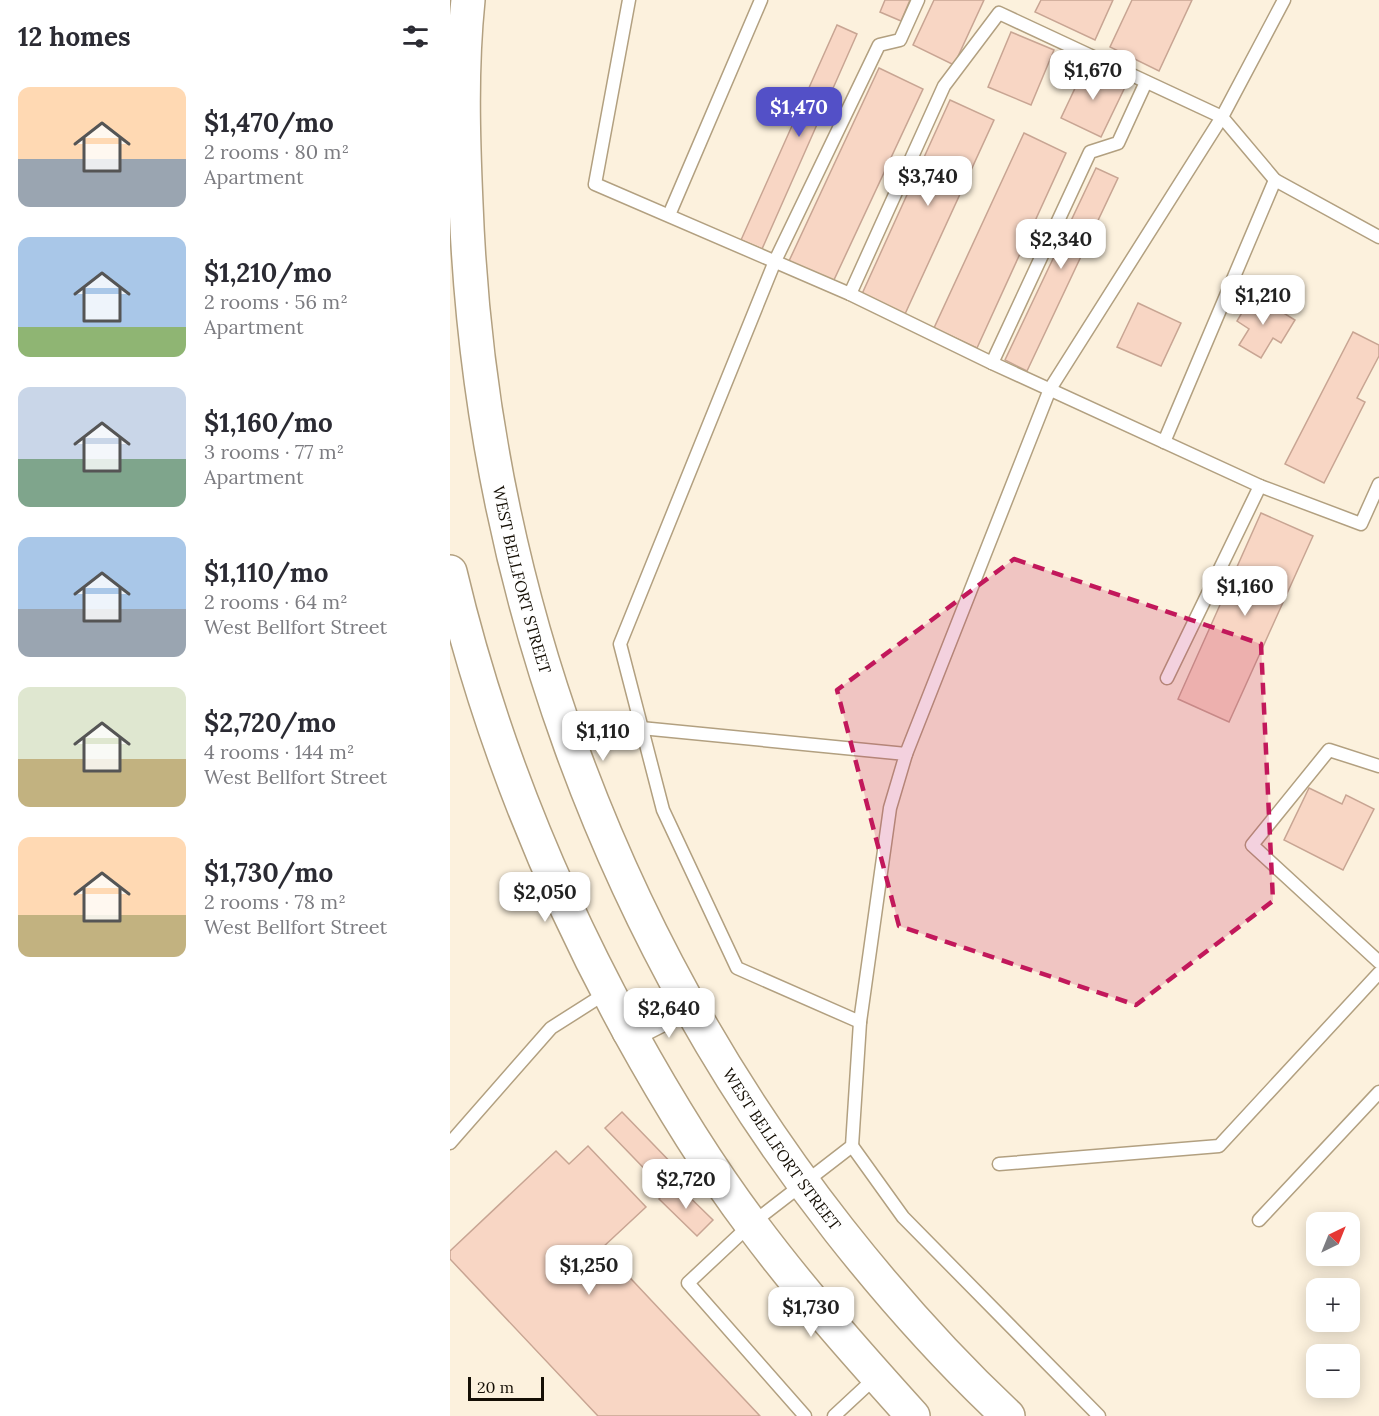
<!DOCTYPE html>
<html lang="en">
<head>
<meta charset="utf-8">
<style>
	body { margin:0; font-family:Lora,serif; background:#f2f2f3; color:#2b2b33; height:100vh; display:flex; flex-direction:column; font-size:22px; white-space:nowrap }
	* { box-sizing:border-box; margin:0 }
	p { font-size:20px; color:#7c7c81 }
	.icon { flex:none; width:33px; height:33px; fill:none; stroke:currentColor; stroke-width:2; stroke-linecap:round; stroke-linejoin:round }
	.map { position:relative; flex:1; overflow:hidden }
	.panel { display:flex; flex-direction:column; background:#fff; width:450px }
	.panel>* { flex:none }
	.needle { width:39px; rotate:43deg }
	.fabs { position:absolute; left:856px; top:1212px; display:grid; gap:12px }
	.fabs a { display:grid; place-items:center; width:54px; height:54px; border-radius:12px; background:#fff; box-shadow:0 3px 15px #0003; font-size:30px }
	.scale { position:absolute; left:18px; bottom:15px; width:76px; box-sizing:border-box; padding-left:6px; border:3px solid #140e04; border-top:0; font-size:16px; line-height:21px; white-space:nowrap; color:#140e04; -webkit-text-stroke:4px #fcf1dd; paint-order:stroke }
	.price { position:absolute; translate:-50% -51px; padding:0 14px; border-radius:12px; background:#fff; color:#222; font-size:20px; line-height:39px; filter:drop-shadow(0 2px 3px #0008) }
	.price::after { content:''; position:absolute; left:50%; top:36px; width:18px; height:14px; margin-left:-9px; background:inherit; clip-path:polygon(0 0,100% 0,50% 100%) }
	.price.active { background:#5350c7; color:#fff }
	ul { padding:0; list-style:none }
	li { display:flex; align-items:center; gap:18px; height:150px; padding:0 18px }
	li span { display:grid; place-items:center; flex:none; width:168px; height:120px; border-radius:12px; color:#555 }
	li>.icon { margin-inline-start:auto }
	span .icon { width:72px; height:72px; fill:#fffc; stroke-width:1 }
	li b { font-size:26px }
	h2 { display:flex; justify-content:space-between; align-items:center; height:72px; padding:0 18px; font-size:26px }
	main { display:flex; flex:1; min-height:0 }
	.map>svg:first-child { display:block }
	.building { fill:#f8d6c4; stroke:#c8a593; stroke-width:1.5 }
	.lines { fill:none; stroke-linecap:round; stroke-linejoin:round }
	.service-casing { stroke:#b2a080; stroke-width:15 }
	.secondary-casing { stroke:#b2a080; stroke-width:36 }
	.service { stroke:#fff; stroke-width:12 }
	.secondary { stroke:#fff; stroke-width:33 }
	.marked { fill:#c2185b; fill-opacity:0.2; stroke:#c2185b; stroke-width:4.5; stroke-dasharray:12 8; stroke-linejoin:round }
	.labels { text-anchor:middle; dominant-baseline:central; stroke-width:6; stroke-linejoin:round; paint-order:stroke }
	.street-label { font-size:16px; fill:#140e04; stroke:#fcf1dd }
</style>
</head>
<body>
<main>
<section class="panel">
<h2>12 homes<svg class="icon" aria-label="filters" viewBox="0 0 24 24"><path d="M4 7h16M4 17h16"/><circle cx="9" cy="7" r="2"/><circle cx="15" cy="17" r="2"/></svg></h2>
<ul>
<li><span style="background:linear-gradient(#ffd9b3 60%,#9aa5b1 0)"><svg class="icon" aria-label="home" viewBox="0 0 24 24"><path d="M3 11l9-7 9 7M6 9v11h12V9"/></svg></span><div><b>$1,470/mo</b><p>2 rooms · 80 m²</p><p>Apartment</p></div></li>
<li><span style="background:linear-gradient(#a9c7e8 75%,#8fb573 0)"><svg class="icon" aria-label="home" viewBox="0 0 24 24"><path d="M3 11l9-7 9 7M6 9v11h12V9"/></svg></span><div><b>$1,210/mo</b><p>2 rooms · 56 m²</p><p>Apartment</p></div></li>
<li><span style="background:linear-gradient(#c9d6e8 60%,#7fa58c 0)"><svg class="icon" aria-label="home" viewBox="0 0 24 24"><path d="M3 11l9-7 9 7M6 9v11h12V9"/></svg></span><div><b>$1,160/mo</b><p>3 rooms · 77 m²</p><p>Apartment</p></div></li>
<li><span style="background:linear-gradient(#a9c7e8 60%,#9aa5b1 0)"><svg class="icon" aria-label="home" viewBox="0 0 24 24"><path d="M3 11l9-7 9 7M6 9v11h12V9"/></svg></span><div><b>$1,110/mo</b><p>2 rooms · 64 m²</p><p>West Bellfort Street</p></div></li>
<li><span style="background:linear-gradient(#dfe7d0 60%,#c2b280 0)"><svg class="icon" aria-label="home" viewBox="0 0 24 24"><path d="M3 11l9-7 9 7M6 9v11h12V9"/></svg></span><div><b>$2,720/mo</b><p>4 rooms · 144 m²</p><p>West Bellfort Street</p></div></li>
<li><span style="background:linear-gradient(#ffd9b3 65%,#c2b280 0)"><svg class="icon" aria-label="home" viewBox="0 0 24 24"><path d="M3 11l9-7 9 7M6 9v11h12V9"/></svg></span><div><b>$1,730/mo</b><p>2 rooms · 78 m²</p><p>West Bellfort Street</p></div></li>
</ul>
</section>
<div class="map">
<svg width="929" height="1416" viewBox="0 0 929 1416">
	<rect width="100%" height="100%" fill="#fcf1dd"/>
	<g class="building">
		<polygon points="435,0 460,0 451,21 430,12"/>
		<polygon points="484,0 534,0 504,65 463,45"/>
		<polygon points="591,0 663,0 645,40 585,12"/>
		<polygon points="682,0 742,0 709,71 660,47"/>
		<polygon points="387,25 407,34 312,249 291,240"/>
		<polygon points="561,32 604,50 581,105 538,87"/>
		<polygon points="636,65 676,85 651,137 611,118"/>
		<polygon points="429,68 473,89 383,282 339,261"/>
		<polygon points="500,100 544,120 455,314 412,294"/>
		<polygon points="574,133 616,153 527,348 484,328"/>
		<polygon points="646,168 668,178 577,371 555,360"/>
		<polygon points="803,294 845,320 831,343 823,338 811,358 789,345 799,329 787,321"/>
		<polygon points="688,303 731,323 711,366 667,347"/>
		<polygon points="903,332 929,345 929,356 907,398 915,402 874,483 835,464"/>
		<polygon points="811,513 863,536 779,722 728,699"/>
		<polygon points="859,788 892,804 896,795 924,809 893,870 834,840"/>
		<polygon points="172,1112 230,1172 213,1188 155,1128"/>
		<polygon points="138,1146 196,1207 152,1248 310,1416 148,1416 0,1259 0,1251 106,1151 119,1164"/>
		<polygon points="225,1183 263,1220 247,1236 209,1199"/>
	</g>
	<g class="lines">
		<defs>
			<g id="service">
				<polyline points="179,0 145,184 400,294 542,363 810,486"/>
				<polyline points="219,215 311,0"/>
				<polyline points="400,294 494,86 549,13 772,117 825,180 929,237"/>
				<polyline points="542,363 640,152 668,143 696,82"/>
				<polyline points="714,442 825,180"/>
				<polyline points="717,678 810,486 911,524 929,484"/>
				<polyline points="191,728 456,754 440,808 410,1022 402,1146 301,1224 238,1283 355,1416"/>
				<polyline points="456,754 600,389 772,117 834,0"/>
				<polyline points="929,766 879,750 802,845 929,962"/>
				<polyline points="410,1022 287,968 213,810 170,644 325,261 429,45 450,40 468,0"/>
				<polyline points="0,1143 101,1028 156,993"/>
				<polyline points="402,1146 453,1217 649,1416"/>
				<polyline points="549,1164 769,1146 929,973"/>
				<polyline points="809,1220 929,1092"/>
				<polyline points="384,1416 426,1377"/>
			</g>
			<g id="secondary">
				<path id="s1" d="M18,0C11,68 13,136 16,204C30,579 158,935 389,1230C441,1296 497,1359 558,1416"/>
				<path d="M0,572C38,733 100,887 179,1031C216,1098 256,1164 302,1225C352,1292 407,1354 463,1416"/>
				<polyline points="179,1031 236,1002"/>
			</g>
		</defs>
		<use href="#service" class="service-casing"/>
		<use href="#secondary" class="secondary-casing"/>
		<use href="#service" class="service"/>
		<use href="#secondary" class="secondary"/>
	</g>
	<path class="marked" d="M564,559L811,644L823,901L686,1005L449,926L387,690Z"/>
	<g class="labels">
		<g class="street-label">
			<text stroke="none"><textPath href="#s1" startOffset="585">WEST BELLFORT STREET</textPath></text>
			<text stroke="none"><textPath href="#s1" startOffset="1215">WEST BELLFORT STREET</textPath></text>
		</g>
	</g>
</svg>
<div class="fabs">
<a><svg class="needle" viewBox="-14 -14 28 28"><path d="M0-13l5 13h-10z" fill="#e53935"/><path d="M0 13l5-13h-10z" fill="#7c7c81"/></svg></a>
<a>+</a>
<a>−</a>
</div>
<div class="scale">20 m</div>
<b class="price" style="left:643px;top:101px">$1,670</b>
<b class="price active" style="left:349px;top:138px">$1,470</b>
<b class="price" style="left:478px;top:207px">$3,740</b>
<b class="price" style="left:611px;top:270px">$2,340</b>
<b class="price" style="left:813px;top:326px">$1,210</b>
<b class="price" style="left:795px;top:617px">$1,160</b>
<b class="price" style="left:153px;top:762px">$1,110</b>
<b class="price" style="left:95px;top:923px">$2,050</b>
<b class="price" style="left:219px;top:1039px">$2,640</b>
<b class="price" style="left:236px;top:1210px">$2,720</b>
<b class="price" style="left:139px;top:1296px">$1,250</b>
<b class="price" style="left:361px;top:1338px">$1,730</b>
</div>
</main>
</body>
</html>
